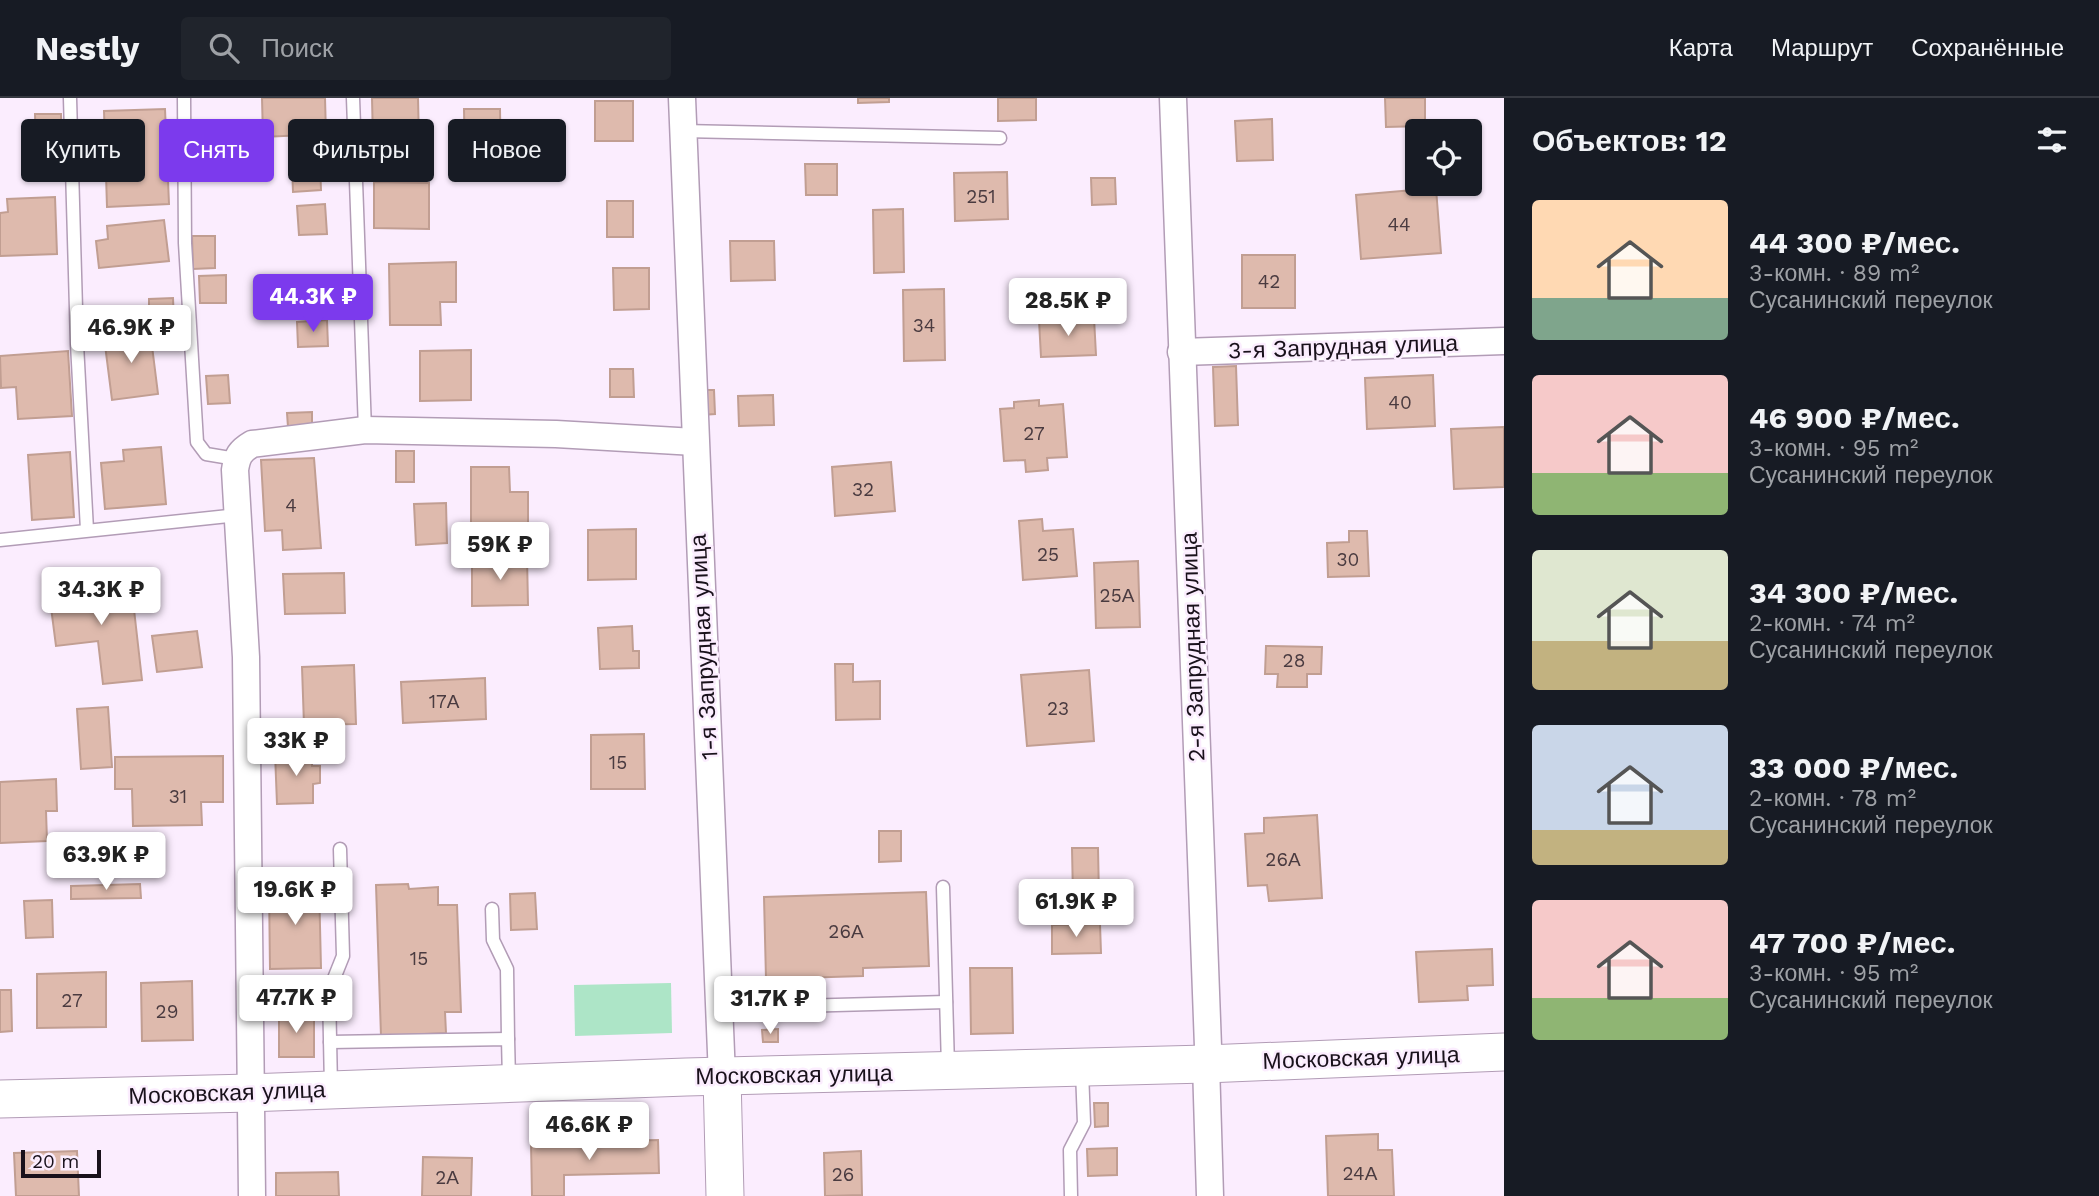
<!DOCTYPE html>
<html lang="ru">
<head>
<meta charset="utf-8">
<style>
	body { margin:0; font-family:"Work Sans",sans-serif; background:#20242c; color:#f1f3f6; height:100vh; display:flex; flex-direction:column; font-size:26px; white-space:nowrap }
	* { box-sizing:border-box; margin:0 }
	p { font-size:23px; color:#9ea1a6 }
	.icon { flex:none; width:38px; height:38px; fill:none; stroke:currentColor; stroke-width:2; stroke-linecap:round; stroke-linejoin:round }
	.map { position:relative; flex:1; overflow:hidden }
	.panel { display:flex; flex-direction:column; background:#171b24; width:595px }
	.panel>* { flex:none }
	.hud { position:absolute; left:21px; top:21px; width:665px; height:63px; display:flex; gap:14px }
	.tools { position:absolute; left:1405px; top:21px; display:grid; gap:14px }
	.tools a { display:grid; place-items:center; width:77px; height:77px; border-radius:7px; background:#171b24; box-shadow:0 2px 5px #0004; font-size:35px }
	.scale { position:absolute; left:21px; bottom:18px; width:80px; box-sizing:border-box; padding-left:7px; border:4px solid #19111b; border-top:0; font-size:19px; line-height:24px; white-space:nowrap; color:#19111b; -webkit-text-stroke:5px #fbedfe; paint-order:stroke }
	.price { position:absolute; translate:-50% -60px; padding:0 16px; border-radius:7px; background:#fff; color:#222; font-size:23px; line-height:46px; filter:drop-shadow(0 2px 4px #0008) }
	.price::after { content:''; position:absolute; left:50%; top:42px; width:21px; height:16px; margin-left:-10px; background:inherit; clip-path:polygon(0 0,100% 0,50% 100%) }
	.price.selected { background:#7c3aed; color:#fff }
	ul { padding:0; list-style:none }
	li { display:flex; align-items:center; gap:21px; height:175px; padding:0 28px }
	li span { display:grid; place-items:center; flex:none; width:196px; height:140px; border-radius:7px; color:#555 }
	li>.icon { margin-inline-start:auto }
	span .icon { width:84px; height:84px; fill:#fffc; stroke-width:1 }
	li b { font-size:30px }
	h2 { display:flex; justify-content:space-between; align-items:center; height:84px; padding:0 28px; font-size:30px }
	.chip { padding:0 24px; border-radius:7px; background:#171b24; box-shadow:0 2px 5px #0004; font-size:24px; line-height:63px }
	.chip.selected { background:#7c3aed; color:#fff }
	header { display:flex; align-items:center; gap:42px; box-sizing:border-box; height:98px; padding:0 35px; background:#171b24; border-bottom:2px solid #363941 }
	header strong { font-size:33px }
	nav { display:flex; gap:38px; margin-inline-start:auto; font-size:24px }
	.search { width:490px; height:63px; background:#20242c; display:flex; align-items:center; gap:18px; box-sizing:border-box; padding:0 24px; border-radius:7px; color:#9ea1a6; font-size:26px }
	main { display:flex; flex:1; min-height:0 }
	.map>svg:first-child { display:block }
	.green { fill:#ade5c7 }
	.building { fill:#debaad; stroke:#c19e92; stroke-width:2 }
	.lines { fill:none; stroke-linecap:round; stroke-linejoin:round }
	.lane-casing { stroke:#b29cb6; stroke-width:15 }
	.street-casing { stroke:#b29cb6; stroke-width:29 }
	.secondary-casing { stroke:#b29cb6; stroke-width:39 }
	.lane { stroke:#fff; stroke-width:12 }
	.street { stroke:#fff; stroke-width:26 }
	.secondary { stroke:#fff; stroke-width:37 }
	.labels { text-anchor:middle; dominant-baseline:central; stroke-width:5; stroke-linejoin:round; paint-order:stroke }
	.number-label { font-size:19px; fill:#4a3b40 }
	.street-label { font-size:23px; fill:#19111b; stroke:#fbedfe }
</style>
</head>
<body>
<header>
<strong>Nestly</strong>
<div class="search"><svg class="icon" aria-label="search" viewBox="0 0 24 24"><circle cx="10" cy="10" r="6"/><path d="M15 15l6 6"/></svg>Поиск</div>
<nav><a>Карта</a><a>Маршрут</a><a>Сохранённые</a></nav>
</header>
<main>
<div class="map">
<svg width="1504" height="1098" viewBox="0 0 1504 1098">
	<rect width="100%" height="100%" fill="#fbedfe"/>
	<polygon class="green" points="671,885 672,935 575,938 574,887"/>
	<g class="building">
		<polygon points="262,0 325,0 326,36 263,39"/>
		<polygon points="372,0 418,0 419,43 373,43"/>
		<polygon points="858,0 889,0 889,4 858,5"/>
		<polygon points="998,0 1036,0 1036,22 998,23"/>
		<polygon points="1385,0 1425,0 1425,28 1386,29"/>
		<rect x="595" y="3" width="38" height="40"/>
		<polygon points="165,11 169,106 107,109 104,13"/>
		<polygon points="464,11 500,11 501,75 465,76"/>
		<polygon points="35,16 61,16 62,56 36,57"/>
		<polygon points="1272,21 1273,62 1237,63 1235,23"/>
		<polygon points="805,66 837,66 837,97 806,97"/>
		<polygon points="320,67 321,92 293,94 292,68"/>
		<polygon points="1007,74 1008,121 955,123 954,75"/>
		<polygon points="1091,80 1115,80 1116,106 1092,107"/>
		<polygon points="374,84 429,85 429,131 374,130"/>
		<polygon points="1436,90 1441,155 1361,161 1356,97"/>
		<polygon points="55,99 57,156 0,158 0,115 8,114 7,101"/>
		<rect x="607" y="103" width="26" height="36"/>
		<polygon points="325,106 327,136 299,137 297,108"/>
		<polygon points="903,111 904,174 874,175 873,112"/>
		<polygon points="164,122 169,163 99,170 96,143 108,141 107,128"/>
		<polygon points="192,138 215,138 215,170 193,171"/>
		<polygon points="730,143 774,143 775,182 731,183"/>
		<rect x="1242" y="157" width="53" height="53"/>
		<polygon points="456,164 456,204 440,204 441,227 390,227 389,166"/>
		<polygon points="613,170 649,170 649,211 614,212"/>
		<polygon points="226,177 226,205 200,205 199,178"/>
		<polygon points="944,191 945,262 904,263 903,192"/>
		<polygon points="173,200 174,224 149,225 149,201"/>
		<polygon points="1094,220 1096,257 1041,259 1039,222"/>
		<polygon points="327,222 328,248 298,249 297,224"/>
		<polygon points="150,232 158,296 112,302 104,239"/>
		<polygon points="471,252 471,302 420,303 420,253"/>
		<polygon points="68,253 72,318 18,321 16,289 1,290 0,258"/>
		<polygon points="1236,268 1238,327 1215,328 1213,269"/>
		<polygon points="610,271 633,271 634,299 610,299"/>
		<polygon points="228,277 230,305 208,306 206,278"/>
		<polygon points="1433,277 1435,328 1367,331 1365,280"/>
		<polygon points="702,292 714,292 715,316 702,317"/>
		<polygon points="773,297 774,327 739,328 738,298"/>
		<polygon points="1039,302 1039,308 1063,306 1067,359 1047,360 1048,372 1026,374 1025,362 1004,363 1000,311 1014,310 1014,304"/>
		<polygon points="312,314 312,329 288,329 287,315"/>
		<polygon points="1504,329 1504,389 1454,391 1451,331"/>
		<polygon points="161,349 166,406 105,411 101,365 124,363 123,352"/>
		<rect x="396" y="353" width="18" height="31"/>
		<polygon points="70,354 74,419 32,422 28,357"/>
		<polygon points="314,360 321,450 283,452 282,432 265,433 261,362"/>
		<polygon points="891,364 895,413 835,418 832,369"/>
		<polygon points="471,369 509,369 510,394 528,394 528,447 471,448"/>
		<polygon points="446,405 447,445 416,447 414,406"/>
		<polygon points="1042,421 1043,433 1073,431 1077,478 1023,482 1019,423"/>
		<polygon points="636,431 636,481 588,482 588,432"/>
		<polygon points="1349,433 1367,433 1369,478 1328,479 1327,445 1349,444"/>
		<polygon points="527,459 528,507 472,508 472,460"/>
		<polygon points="1138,463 1140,529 1096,530 1094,465"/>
		<polygon points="344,475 345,515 285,516 283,476"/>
		<polygon points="131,485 142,582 103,586 98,543 56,548 49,494"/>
		<polygon points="632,528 633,553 639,553 639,570 600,571 598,530"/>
		<polygon points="197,533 202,569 157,574 152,538"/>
		<polygon points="1266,548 1322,549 1321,576 1307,576 1307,589 1277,589 1278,576 1265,576"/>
		<polygon points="835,566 853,566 853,584 880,583 880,621 836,622"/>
		<polygon points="354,567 356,626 304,627 302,569"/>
		<polygon points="1089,572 1094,643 1027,648 1021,577"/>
		<polygon points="485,580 486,621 403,625 401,584"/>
		<polygon points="108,609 112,669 81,671 77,611"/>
		<polygon points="644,636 645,691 591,691 591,637"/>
		<polygon points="312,654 312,668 320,668 320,685 313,686 313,705 277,706 275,655"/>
		<polygon points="223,658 223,704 201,704 202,727 133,728 132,691 115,691 115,659"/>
		<polygon points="56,681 57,713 46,713 47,743 0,745 0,684"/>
		<polygon points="1317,717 1322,800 1269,803 1267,787 1248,788 1245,736 1264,735 1264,720"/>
		<polygon points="879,733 901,733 901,763 879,764"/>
		<polygon points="1072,750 1098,750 1099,799 1073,799"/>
		<polygon points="140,786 141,800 71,801 71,788"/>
		<polygon points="319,786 321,870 270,871 269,787"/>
		<polygon points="408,786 409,791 438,789 438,807 457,807 461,914 445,914 446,935 381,938 376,787"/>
		<polygon points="926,794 929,868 863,870 863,878 766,881 764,799"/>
		<polygon points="535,795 537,831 511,832 510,796"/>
		<polygon points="52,802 53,839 26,840 24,803"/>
		<polygon points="1100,826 1101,855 1052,856 1052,827"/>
		<polygon points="1492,851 1493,887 1467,888 1468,902 1419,904 1416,854"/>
		<polygon points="970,870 1012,870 1013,935 971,936"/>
		<polygon points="106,874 106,929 37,930 37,876"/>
		<polygon points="192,883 193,942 142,943 141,885"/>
		<polygon points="0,892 11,892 12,933 0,934"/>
		<rect x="279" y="915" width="35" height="44"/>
		<polygon points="778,931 778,944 763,944 762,932"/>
		<polygon points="1094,1005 1108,1005 1108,1028 1095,1029"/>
		<polygon points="1378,1036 1378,1052 1392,1052 1394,1098 1328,1098 1326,1038"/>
		<polygon points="658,1042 659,1075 564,1077 564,1098 532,1098 531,1045"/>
		<polygon points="1117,1050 1117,1077 1088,1078 1087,1051"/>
		<polygon points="77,1053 79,1098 16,1098 14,1055"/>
		<polygon points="861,1053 862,1097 825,1098 824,1055"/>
		<polygon points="423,1059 472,1060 471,1098 422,1098"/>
		<polygon points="338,1074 339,1098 276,1098 276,1075"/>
	</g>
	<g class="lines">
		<defs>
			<g id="lane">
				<polyline points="70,0 77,246 87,432"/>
				<polyline points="184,0 185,145 197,344 206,356 236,361"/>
				<polyline points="353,0 365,332"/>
				<polyline points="683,33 1000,40"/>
				<polyline points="0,442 238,417"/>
				<polyline points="943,789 948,969"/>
				<polyline points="492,811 493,842 507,871 508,941"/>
				<polyline points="720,910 946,904"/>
				<polyline points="330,944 508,941 509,982"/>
				<polyline points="331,989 329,893 343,858 340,751"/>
				<polyline points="1071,1098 1070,1052 1084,1025 1082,973"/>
			</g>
			<g id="street">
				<polyline points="682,0 722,979"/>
				<polyline points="1173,0 1208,949 1206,966 1210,1098"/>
				<polyline points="1181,254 1504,243"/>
				<path d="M252,1098L246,559L235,372C237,358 240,353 252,346L365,332L556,336L695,344"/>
			</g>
			<g id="secondary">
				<polyline points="722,979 725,1098"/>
				<polyline points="0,1001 250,995 686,979 1206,966 1504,954"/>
			</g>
		</defs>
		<use href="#lane" class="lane-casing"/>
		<use href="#street" class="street-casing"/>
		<use href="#secondary" class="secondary-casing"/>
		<use href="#lane" class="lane"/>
		<use href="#street" class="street"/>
		<use href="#secondary" class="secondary"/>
	</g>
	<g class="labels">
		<g class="number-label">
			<text x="981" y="98">251</text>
			<text x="1399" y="126">44</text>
			<text x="1269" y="183">42</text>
			<text x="924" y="227">34</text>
			<text x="1400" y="304">40</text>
			<text x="1034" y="335">27</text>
			<text x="863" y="391">32</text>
			<text x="291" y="407">4</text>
			<text x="1048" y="456">25</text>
			<text x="1348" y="461">30</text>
			<text x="1117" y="497">25А</text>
			<text x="1294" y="562">28</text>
			<text x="444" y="603">17А</text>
			<text x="1058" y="610">23</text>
			<text x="618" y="664">15</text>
			<text x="178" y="698">31</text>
			<text x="1283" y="761">26А</text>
			<text x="846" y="833">26А</text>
			<text x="419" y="860">15</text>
			<text x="72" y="902">27</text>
			<text x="167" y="913">29</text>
			<text x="1360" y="1075">24А</text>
			<text x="843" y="1076">26</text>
			<text x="447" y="1079">2А</text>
		</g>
		<g class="street-label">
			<text transform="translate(1343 249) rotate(-2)">3-я Запрудная улица</text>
			<text transform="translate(704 549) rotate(-93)">1-я Запрудная улица</text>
			<text transform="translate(1193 549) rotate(-92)">2-я Запрудная улица</text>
			<text transform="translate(1361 960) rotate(-2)">Московская улица</text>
			<text transform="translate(794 977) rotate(-1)">Московская улица</text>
			<text transform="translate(227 995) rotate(-2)">Московская улица</text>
		</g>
	</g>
</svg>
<div class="tools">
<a><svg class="icon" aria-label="locate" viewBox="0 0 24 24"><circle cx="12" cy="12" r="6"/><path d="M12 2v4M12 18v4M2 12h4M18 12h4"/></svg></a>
</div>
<div class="scale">20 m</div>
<b class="price selected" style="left:313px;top:236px">44.3K ₽</b>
<b class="price" style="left:1068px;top:240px">28.5K ₽</b>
<b class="price" style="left:131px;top:267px">46.9K ₽</b>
<b class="price" style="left:500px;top:484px">59K ₽</b>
<b class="price" style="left:101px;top:529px">34.3K ₽</b>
<b class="price" style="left:296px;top:680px">33K ₽</b>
<b class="price" style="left:106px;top:794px">63.9K ₽</b>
<b class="price" style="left:295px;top:829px">19.6K ₽</b>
<b class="price" style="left:1076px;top:841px">61.9K ₽</b>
<b class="price" style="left:296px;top:937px">47.7K ₽</b>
<b class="price" style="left:770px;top:938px">31.7K ₽</b>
<b class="price" style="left:589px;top:1064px">46.6K ₽</b>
<div class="hud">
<a class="chip">Купить</a>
<a class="chip selected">Снять</a>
<a class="chip">Фильтры</a>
<a class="chip">Новое</a>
</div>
</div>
<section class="panel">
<h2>Объектов: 12<svg class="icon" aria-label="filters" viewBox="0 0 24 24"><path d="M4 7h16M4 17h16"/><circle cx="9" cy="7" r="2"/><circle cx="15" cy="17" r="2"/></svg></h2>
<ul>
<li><span style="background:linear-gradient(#ffd9b3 70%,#7fa58c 0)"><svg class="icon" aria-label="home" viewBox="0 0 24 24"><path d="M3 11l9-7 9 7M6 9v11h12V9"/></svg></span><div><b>44 300 ₽/мес.</b><p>3-комн. · 89 m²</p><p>Сусанинский переулок</p></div></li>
<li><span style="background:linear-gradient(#f6c9c9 70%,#8fb573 0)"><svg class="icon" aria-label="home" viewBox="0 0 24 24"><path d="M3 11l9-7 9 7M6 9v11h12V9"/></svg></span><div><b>46 900 ₽/мес.</b><p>3-комн. · 95 m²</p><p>Сусанинский переулок</p></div></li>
<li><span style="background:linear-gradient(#dfe7d0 65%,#c2b280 0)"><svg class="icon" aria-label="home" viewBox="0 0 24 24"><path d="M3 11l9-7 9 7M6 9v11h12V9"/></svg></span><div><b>34 300 ₽/мес.</b><p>2-комн. · 74 m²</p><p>Сусанинский переулок</p></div></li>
<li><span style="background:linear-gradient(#c9d6e8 75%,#c2b280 0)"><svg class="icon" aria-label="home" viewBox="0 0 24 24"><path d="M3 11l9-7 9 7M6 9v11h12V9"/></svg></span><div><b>33 000 ₽/мес.</b><p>2-комн. · 78 m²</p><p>Сусанинский переулок</p></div></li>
<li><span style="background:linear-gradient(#f6c9c9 70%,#8fb573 0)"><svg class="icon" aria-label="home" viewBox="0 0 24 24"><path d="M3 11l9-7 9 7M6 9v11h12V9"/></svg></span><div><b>47 700 ₽/мес.</b><p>3-комн. · 95 m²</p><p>Сусанинский переулок</p></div></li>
</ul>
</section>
</main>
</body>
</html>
